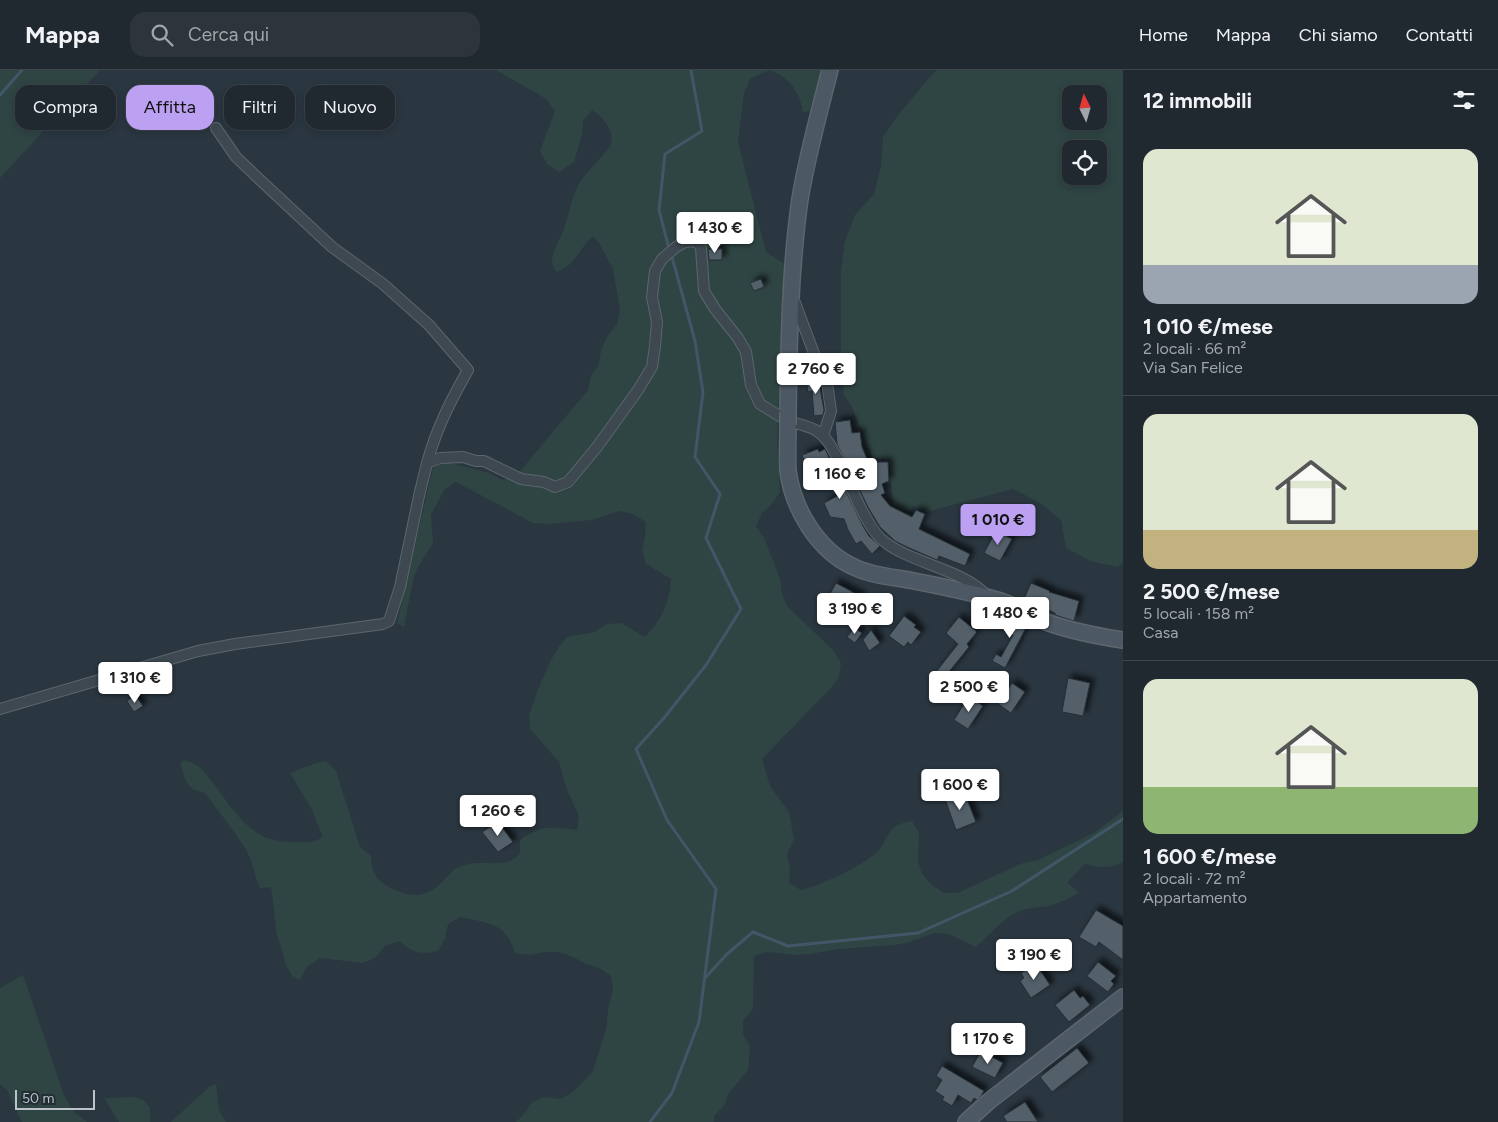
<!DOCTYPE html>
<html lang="it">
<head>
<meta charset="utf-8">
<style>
	body { margin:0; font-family:Figtree,sans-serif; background:#2d343c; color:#f1f3f6; height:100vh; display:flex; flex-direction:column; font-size:19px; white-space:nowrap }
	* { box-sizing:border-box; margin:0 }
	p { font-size:16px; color:#a2a6ab }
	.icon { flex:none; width:28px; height:28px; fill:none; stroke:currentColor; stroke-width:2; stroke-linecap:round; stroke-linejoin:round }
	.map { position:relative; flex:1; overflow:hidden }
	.drawer { display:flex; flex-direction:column; background:#202830; width:375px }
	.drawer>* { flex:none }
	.hud { position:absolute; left:15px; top:15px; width:475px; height:45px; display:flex; gap:10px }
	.needle { width:32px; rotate:355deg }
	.buttons { position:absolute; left:1062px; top:15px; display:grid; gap:10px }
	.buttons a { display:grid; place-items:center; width:45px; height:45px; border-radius:10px; background:#202830; box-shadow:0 2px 8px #0003,0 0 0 1px #3d444c; font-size:25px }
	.scale { position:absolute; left:15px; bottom:12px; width:80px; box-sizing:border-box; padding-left:5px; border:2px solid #bac3ca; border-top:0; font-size:14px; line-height:18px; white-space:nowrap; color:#bac3ca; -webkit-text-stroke:4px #222d35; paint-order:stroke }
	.price { position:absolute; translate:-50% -42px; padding:0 11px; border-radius:5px; background:#fff; color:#222; font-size:16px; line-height:32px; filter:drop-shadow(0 1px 2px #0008) }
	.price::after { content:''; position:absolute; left:50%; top:30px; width:15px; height:11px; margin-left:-8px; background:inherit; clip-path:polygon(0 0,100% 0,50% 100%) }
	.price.current { background:#bca0f2; color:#111 }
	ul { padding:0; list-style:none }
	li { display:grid; align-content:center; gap:10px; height:265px; padding:0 20px }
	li+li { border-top:1px solid #3d444c }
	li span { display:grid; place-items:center; height:155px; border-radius:15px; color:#555 }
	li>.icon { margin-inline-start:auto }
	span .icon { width:90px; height:90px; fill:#fffc; stroke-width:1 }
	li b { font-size:21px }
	h2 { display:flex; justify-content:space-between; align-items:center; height:60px; padding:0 20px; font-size:21px }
	.tag { padding:0 18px; border-radius:15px; background:#202830; box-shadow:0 2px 8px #0003,0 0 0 1px #3d444c; font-size:18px; line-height:45px }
	.tag.current { background:#bca0f2; color:#111 }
	header { display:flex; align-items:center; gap:30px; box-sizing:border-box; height:70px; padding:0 25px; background:#202830; border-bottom:1px solid #3d444c }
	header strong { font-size:24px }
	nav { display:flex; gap:28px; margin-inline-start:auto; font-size:18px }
	.search { width:350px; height:45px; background:#2d343c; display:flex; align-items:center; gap:12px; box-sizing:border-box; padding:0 18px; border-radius:15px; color:#a2a6ab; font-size:19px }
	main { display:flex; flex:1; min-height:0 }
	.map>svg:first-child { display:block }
	.green { fill:#2f4543; fill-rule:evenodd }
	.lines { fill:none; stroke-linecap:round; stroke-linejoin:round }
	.stream { stroke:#415667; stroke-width:3 }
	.building { fill:#53616a; stroke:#242f37; filter:url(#shadow) }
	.street-casing { stroke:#5b666d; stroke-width:12 }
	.secondary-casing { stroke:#5b666d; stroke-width:18 }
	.street { stroke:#3e4850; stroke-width:10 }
	.secondary { stroke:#4c5863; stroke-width:15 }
	.secondary-bridge-casing { stroke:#5b666d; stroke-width:18; stroke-linecap:butt }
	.secondary-bridge { stroke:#4c5863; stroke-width:15 }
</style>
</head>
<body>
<header>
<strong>Mappa</strong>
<div class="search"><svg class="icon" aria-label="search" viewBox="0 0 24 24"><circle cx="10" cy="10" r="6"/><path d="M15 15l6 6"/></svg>Cerca qui</div>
<nav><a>Home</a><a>Mappa</a><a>Chi siamo</a><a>Contatti</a></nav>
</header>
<main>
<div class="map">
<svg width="1123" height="1052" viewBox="0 0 1123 1052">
	<defs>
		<filter id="shadow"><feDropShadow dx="4.5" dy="-4.5" stdDeviation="2.5" flood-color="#0009"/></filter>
	</defs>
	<rect width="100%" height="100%" fill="#2a3640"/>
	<g class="green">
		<polygon points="0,0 100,0 0,108"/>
		<path d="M496,0H821L810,41L803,42C799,20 790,9 770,0L750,9L744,23L738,72L766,182L785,194L777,373L780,422L772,434L762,443L756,456L764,468L780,508L782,523L787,536L833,580L841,593L839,607L831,618L762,689L770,716L789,742L794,769L787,785L790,799L789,813L801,820C823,814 853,800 871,787C892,773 880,756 912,751L919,763L918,791L922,804L932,815L944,823H957L1023,793L1038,790L1094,763L1123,741V792C1110,799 1099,798 1085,794L1067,812L1079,823C1069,828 1060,833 1049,836C1039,838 1028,837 1018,842C1001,849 990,866 975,877L949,864L934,863L907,873L893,875L839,879L810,884L796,885L767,882L754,886L753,939L743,951V964L750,976L748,1000L729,1023L724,1036L714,1046V1052H516L524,1044L532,1032L545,1027L560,1029L573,1022L593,1001L606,960L609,934L613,920L611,906L599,898L586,894L573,887L559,882H544L530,885L515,883C506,852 487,853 460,847L448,854L445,869L438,881C419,885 413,883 399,871L385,876L376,887L363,893L320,888L307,897L300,910L292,906L285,893L282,879L277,866L271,817L260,818C254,805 253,791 245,778C233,759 218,741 205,723C185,719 186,711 180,693L184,690C201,695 202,700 213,713C237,744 251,773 294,772C307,772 311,774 323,767L312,740L290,703L316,693L326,691L336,701L360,777L371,786C372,801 375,810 389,817C411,828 427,829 444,810C451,803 454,797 465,795C478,791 494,795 507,792C512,791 516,787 520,784V770C545,754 549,757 577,760L579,746L567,720L559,692L530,659L529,645L538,619L551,590L558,578L567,567L595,562L607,554L621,553L645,567C661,550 670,533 671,509L646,494L642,480L645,466L646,452L633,444L619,441L592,450L548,454L533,453L456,412L444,420L431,445L433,473L418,497L413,510L404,557L397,553L433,398L445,392L490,403L502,410L516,406L588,320L591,306L599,294L601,280L607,267L617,254L620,240L613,199L599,173L593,166C579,178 575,197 556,202C555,199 552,195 552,192C552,181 560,169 564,159C570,142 571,125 582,109C587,102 609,80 611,74C614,59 603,48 592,40L583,51L582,65L574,92L559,102L547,94L540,81L555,41L546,29Z"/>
		<path d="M936,0H1123V493L1118,497L1090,491L1066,478L1061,450L1040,433L1013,419L926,442L913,436L910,442L893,434L889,390L872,387L852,337L844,325L841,300V201L845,171L855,145L874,124L881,97L883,67L899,44ZM1071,24H1099V51H1071ZM1071,79H1099V106H1071Z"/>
		<polygon points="23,905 64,1025 73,1041 87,1052 22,1052 7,1020 0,1015 0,918"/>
		<polygon points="216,1014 219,1040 226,1052 171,1052 209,1017"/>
		<polygon points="134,1027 143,1030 150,1037 150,1052 119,1052 104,1028"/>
	</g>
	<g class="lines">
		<g class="stream">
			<polyline points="0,25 22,0"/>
			<polyline points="668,175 659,140 665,84 702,61 691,0"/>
			<polyline points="706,907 727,884 753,862 788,876 918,863 1012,821 1123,749"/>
			<polyline points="650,1052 672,1023 699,952 716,819 667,750 636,679 664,648 706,595 741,539 706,468 720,424 695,387 703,322 695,271 672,187"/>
		</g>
	</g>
	<g class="building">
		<polygon points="708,179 722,179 722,190 709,190"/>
		<polygon points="761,209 764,217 754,221 750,213"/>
		<polygon points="818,306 824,340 823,345 814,346 812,321 808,322 806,308"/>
		<polygon points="850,350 852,363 860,362 862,377 870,396 878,392 888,392 889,411 882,414 885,423 881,425 890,436 912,447 916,440 925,444 919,459 970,484 965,496 939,486 937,490 907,477 895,471 880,457 869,439 837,374 835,352"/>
		<polygon points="818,379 819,382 825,379 863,456 869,466 880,476 872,484 861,471 856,474 848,460 844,449 830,447 824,433 841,424 832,405 828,407 824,398 809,403 802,385"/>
		<polygon points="996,461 1012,469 1000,491 984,483"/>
		<polygon points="836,513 862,527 856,538 853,536 847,546 825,533"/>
		<polygon points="1031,513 1050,521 1049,522 1079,531 1074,551 1055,545 1055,543 1024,529"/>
		<polygon points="1006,544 1027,556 1005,598 992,591 996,584 1001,587 1013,565 998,557"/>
		<polygon points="904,546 916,555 914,557 921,562 911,575 908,572 904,577 889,566"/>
		<polygon points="959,547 977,562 967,574 969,577 944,608 936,602 958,574 946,563"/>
		<polygon points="854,558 862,563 855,573 847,567"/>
		<polygon points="871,560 880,573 869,581 863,570"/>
		<polygon points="1068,608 1090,613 1083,646 1062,642"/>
		<polygon points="1012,613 1025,622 1011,643 998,634"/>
		<polygon points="135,625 143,636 134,642 127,631"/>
		<polygon points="969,626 983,636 968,659 954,650"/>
		<polygon points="964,722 976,752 956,760 945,729"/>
		<polygon points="498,752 513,772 498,782 482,762"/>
		<polygon points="1096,840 1123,856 1123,890 1099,872 1096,877 1079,867"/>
		<polygon points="1098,892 1116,906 1111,911 1114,914 1108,922 1087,906"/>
		<polygon points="1036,894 1050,915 1031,928 1020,911 1024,908 1021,903"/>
		<polygon points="1074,920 1080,928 1083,926 1090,935 1069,952 1055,935"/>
		<polygon points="1077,978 1089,993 1052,1022 1040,1007"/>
		<polygon points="981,981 1003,993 995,1008 972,997"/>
		<polygon points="942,996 984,1021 981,1026 977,1030 974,1028 971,1033 958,1025 952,1036 942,1030 944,1027 935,1021 942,1010 936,1006"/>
		<polygon points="1025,1032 1038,1052 1007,1052 1003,1046"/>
	</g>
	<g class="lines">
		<defs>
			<g id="street">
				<path d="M216,58L236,87L258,108L332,177L383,214L429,255L468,300C450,332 437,357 427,393"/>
				<polyline points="794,230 815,286 826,306 831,341 823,366"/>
				<path d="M795,353C802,355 811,357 817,361C828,368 833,380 839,391C849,412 865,453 880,468C906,493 963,498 987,526"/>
				<polyline points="0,639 198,581 235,574 383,554 389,551 400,517 419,426 427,393 440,388 463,387 476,391 484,391 521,409 544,412 555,417 568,412 597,377 638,320 652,297 655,276 657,252 652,227 655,201 662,189 676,177 683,173 691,171 698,173 701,178 704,221 715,239 738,268 746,282 751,315 760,334 781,347"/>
			</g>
			<g id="secondary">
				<path d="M788,342C789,271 790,199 800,129C807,86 819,43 830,0"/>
				<path d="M788,355C788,370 787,386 788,401C793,439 818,481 854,497C870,505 891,507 909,510C940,516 971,522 1001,531C1017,536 1031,546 1046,552C1071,561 1096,566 1123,570"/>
				<polyline points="966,1052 988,1032 1123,927"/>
			</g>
		</defs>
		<use href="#street" class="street-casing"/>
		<use href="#secondary" class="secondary-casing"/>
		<use href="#street" class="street"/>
		<use href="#secondary" class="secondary"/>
		<defs>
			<polyline id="secondary-bridge" points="788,355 788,342"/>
		</defs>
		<use href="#secondary-bridge" class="secondary-bridge-casing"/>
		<use href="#secondary-bridge" class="secondary-bridge"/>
	</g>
</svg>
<div class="buttons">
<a><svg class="needle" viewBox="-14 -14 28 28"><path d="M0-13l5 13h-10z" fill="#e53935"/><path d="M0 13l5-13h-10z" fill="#a2a6ab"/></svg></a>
<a><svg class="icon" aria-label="locate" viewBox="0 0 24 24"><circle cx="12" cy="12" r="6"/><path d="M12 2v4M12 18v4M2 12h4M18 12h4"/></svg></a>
</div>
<div class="scale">50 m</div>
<b class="price" style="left:715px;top:184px">1 430 €</b>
<b class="price" style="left:816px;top:325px">2 760 €</b>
<b class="price" style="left:840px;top:430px">1 160 €</b>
<b class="price current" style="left:998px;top:476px">1 010 €</b>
<b class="price" style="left:855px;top:565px">3 190 €</b>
<b class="price" style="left:1010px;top:569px">1 480 €</b>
<b class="price" style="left:135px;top:634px">1 310 €</b>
<b class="price" style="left:969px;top:643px">2 500 €</b>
<b class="price" style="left:960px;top:741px">1 600 €</b>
<b class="price" style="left:498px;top:767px">1 260 €</b>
<b class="price" style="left:1034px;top:911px">3 190 €</b>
<b class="price" style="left:988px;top:995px">1 170 €</b>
<div class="hud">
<a class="tag">Compra</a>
<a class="tag current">Affitta</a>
<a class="tag">Filtri</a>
<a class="tag">Nuovo</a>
</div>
</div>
<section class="drawer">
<h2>12 immobili<svg class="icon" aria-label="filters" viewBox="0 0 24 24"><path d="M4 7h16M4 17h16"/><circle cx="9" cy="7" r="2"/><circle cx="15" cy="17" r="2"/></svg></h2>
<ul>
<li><span style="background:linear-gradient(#dfe7d0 75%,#9aa5b1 0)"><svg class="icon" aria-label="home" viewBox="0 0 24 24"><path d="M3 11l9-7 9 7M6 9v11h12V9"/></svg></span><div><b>1 010 €/mese</b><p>2 locali · 66 m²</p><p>Via San Felice</p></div></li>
<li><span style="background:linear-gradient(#dfe7d0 75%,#c2b280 0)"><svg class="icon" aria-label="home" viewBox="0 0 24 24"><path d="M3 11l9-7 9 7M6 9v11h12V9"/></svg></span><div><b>2 500 €/mese</b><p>5 locali · 158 m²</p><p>Casa</p></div></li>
<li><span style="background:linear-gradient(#dfe7d0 70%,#8fb573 0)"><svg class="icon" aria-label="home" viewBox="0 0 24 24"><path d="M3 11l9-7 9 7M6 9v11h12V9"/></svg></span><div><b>1 600 €/mese</b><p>2 locali · 72 m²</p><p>Appartamento</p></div></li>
</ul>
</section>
</main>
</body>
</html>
